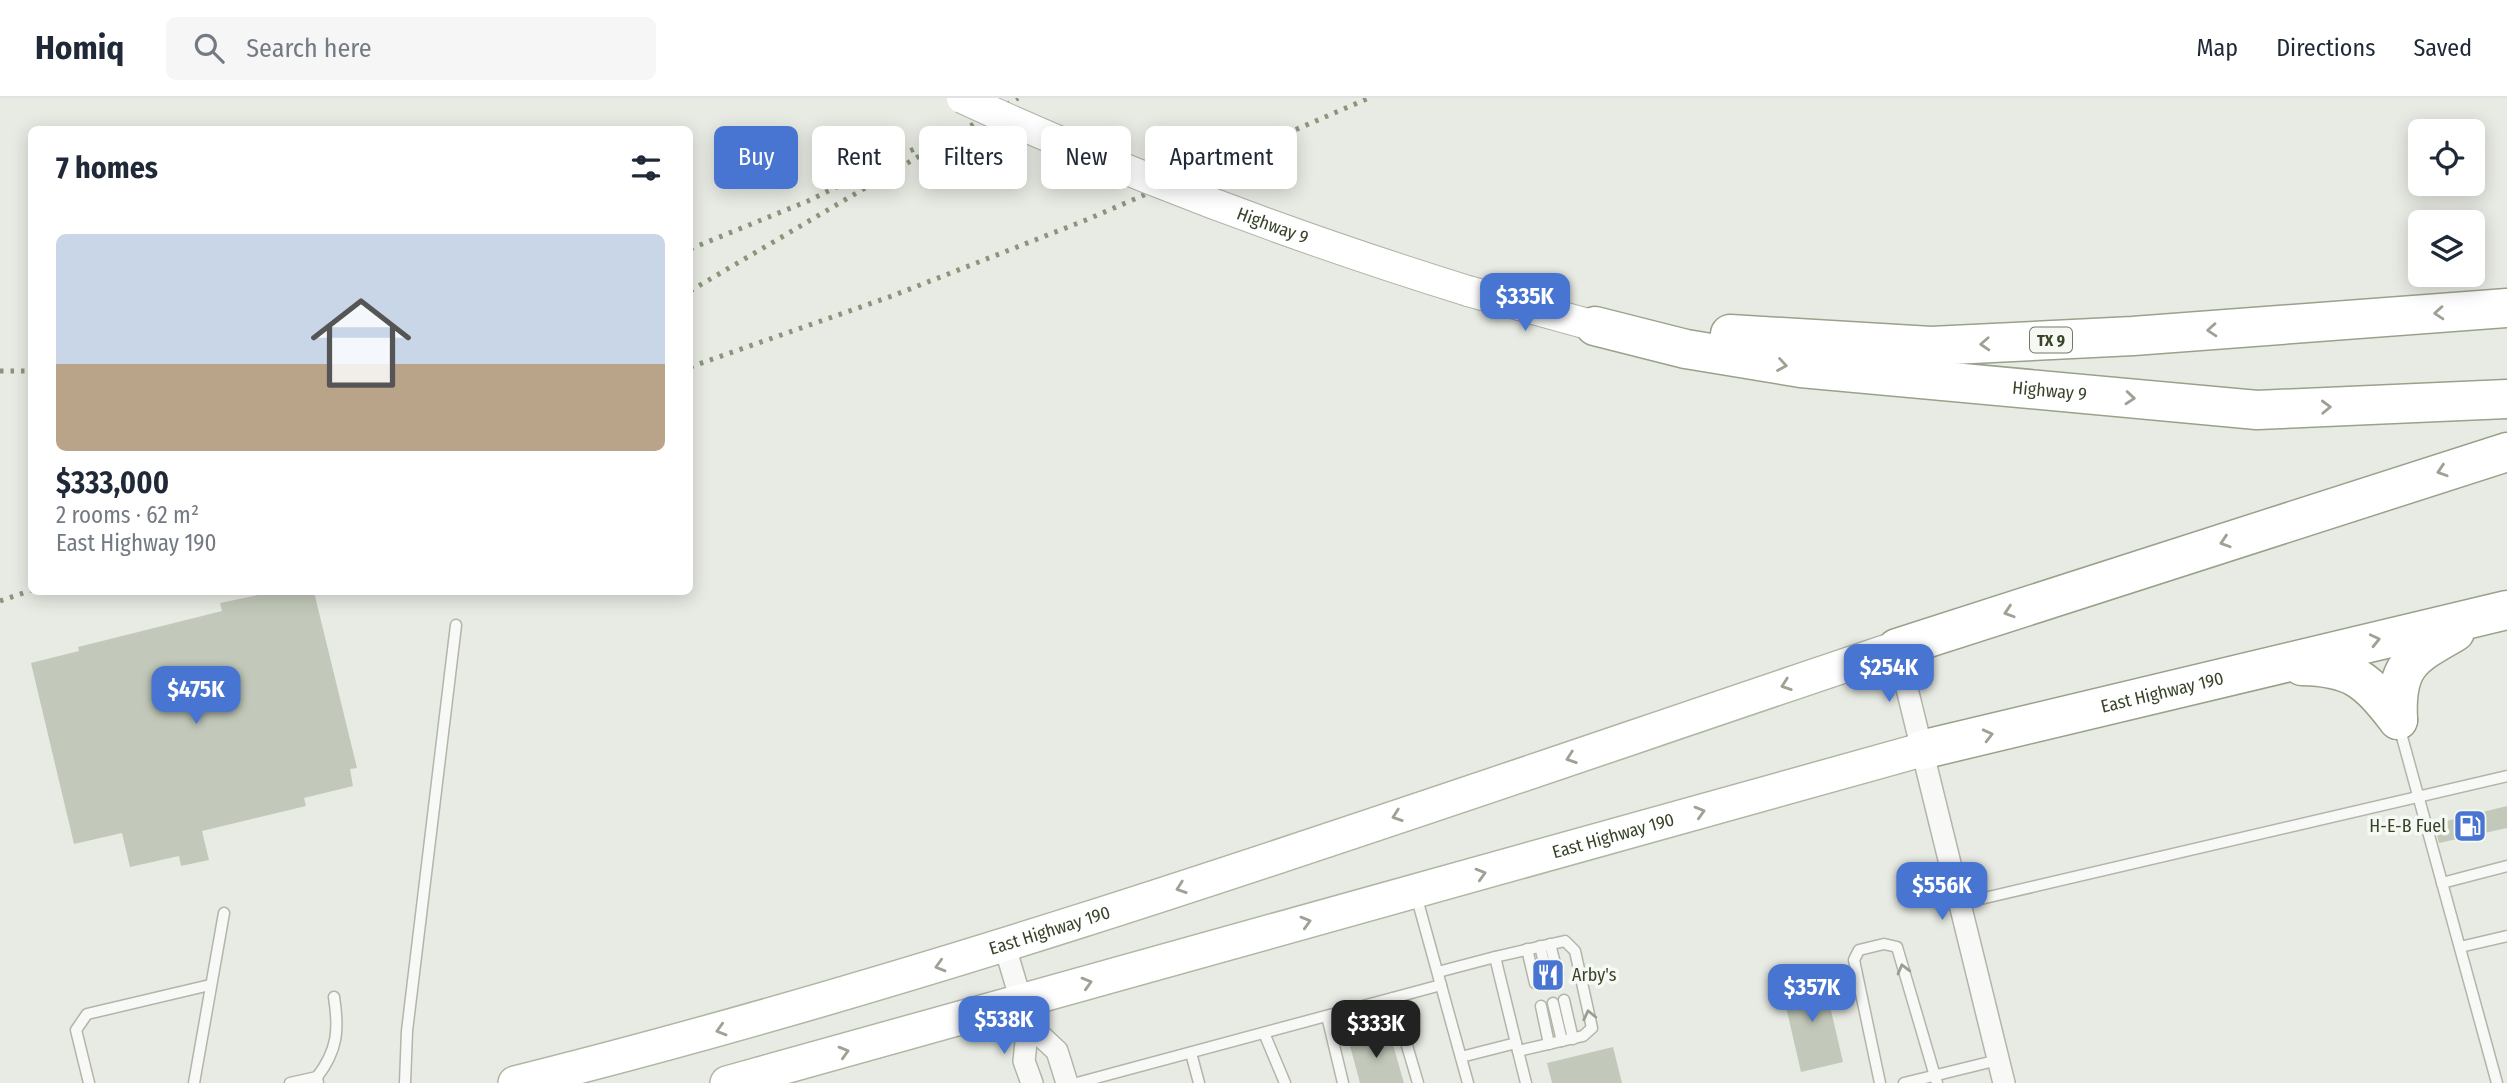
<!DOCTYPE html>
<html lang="en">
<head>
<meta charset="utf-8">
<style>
	body { margin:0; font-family:"Fira Sans Condensed",sans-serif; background:#f6f6f7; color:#1f2937; height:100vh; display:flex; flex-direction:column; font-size:26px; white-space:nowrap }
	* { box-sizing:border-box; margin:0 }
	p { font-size:23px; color:#747a83 }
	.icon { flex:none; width:38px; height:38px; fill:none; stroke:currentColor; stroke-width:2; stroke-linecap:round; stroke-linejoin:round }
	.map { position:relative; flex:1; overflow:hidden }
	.side { position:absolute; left:28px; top:28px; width:665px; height:469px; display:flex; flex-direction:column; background:#fff; border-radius:10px; box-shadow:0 4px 18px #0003 }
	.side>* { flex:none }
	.guide { position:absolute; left:714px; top:28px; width:665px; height:63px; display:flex; gap:14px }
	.tools { position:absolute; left:2408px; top:21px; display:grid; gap:14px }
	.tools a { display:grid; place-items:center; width:77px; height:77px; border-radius:10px; background:#fff; box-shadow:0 4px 18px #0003; font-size:35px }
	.price { position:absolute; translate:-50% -60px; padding:0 16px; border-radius:14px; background:#4775d1; color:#fff; font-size:23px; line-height:46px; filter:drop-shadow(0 2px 4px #0008) }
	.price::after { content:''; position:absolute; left:50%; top:42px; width:21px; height:16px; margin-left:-10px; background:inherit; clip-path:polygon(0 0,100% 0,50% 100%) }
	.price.current { background:#222; color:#fff }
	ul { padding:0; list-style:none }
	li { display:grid; align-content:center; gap:14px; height:371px; padding:0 28px }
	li+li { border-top:2px solid #e0e1e3 }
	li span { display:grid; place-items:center; height:217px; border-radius:10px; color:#555 }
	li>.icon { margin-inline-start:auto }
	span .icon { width:126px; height:126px; fill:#fffc; stroke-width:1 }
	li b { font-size:30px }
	h2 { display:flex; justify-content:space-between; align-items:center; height:84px; padding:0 28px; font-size:30px }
	.tag { padding:0 24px; border-radius:10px; background:#fff; box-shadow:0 4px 18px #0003; font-size:24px; line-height:63px }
	.tag.current { background:#4775d1; color:#fff }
	header { display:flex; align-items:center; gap:42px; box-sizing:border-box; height:98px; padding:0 35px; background:#fff; border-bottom:2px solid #e0e1e3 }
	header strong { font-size:33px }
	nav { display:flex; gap:38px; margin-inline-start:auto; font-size:24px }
	.search { width:490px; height:63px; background:#f6f6f7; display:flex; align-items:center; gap:18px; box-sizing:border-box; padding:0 24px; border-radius:10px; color:#747a83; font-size:26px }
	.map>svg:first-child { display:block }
	.building { fill:#c2c9ba }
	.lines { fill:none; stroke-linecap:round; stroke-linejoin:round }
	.service-casing { stroke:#b0b6a8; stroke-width:13 }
	.minor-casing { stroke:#b0b6a8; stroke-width:24 }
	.secondary-casing { stroke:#b0b6a8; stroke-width:32 }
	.primary-casing { stroke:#aeb7a2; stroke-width:36 }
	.motorway-casing { stroke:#98a28a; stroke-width:41 }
	.service { stroke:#f8f9f6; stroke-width:10 }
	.minor { stroke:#f8f9f6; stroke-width:21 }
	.secondary { stroke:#fff; stroke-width:30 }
	.primary { stroke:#fff; stroke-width:33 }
	.motorway { stroke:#fff; stroke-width:38 }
	.rail { stroke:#8a957c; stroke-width:5; stroke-dasharray:3.5 7; stroke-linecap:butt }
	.secondary-bridge-casing { stroke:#b0b6a8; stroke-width:32; stroke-linecap:butt }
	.secondary-bridge { stroke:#fff; stroke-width:30 }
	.oneway { stroke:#9ca294 }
	.oneway2 { stroke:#989e90 }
	.labels { text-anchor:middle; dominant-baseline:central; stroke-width:7; stroke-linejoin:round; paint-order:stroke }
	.shield { fill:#f6f8f3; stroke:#717a66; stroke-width:2 }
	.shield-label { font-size:16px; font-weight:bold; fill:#38442a }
	.street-label { font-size:18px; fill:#38442a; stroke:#f6f8f3 }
	.poi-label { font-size:18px; fill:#38442a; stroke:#f6f8f3; text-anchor:end }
</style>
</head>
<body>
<header>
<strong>Homiq</strong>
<div class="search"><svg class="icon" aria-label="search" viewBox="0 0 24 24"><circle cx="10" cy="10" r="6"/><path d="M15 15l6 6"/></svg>Search here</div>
<nav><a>Map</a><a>Directions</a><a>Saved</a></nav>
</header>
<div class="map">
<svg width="2507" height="985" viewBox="0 0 2507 985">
	<rect width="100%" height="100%" fill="#e8ebe3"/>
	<g class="building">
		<polygon points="272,494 314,494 357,670 350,671 353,688 304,700 306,708 202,733 209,762 181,768 179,758 130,769 122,735 74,746 31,565 79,553 78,549 222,513 220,505"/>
		<polygon points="2507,708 2507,730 2439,745 2434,726"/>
		<polygon points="1823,878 1843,964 1801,974 1781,887"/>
		<polygon points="1389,933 1404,985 1360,985 1349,944"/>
		<polygon points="1613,949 1622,985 1552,985 1547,965"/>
	</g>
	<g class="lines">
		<defs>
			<g id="service">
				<polyline points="2399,628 2497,985"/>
				<polyline points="2442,785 2507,768"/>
				<polyline points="1416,797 1468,985"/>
				<polyline points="1959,806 2507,678"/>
				<polyline points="1550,846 1558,877"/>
				<polyline points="1540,848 1548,882"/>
				<polyline points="2460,849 2507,838"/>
				<polyline points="1527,851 1535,885"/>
				<polyline points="1495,859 1565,843 1575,853 1592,930 1583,938 1518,953"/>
				<polyline points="1438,874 1495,859 1516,945"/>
				<polyline points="1393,900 1418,985"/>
				<polyline points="1564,902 1573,941"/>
				<polyline points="1553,905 1562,943"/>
				<polyline points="1541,908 1549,946"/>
				<polyline points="1327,918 1343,985"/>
				<polyline points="1264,935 1285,985"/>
				<polyline points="1191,955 1199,985"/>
				<polyline points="1461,959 1516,945 1526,985"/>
				<polyline points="89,985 76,932 87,916 210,887"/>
				<polyline points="194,985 224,815"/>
				<polyline points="290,985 317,979"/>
				<path d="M318,985L317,979C338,952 339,931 334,899"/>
				<polyline points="405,985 407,933 456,527"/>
				<polyline points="1077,985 1441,887"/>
				<polyline points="1880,985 1854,862 1859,852 1884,846 1897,849 1937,985"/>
				<polyline points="1904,985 1998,962"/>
			</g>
			<g id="minor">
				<polyline points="1897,550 2004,985"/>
				<polyline points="1005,849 1028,926 1024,963 1032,985"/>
				<polyline points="1028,926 1057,953 1067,985"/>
			</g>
			<polyline id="secondary" points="1468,193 1595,228"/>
			<g id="primary">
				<path id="s1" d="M515,985C984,868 1440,703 1897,550"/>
				<path id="s2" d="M727,985L1921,652"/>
			</g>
			<g id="motorway">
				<path id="s3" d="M1595,228L1686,251L1801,270L2257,312L2507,301"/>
				<polyline points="1730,236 1931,248 2133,238 2507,210"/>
				<polyline points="1897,550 2507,354"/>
				<path d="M2302,568C2353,569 2367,582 2398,622"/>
				<path d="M2398,622C2395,567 2411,559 2455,534"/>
				<path id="s4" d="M1921,652L2507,512"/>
			</g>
		</defs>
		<use href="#service" class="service-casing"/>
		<use href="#minor" class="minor-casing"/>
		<use href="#secondary" class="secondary-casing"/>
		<use href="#primary" class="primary-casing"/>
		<use href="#motorway" class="motorway-casing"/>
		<use href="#service" class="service"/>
		<use href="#minor" class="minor"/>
		<use href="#secondary" class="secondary"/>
		<use href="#primary" class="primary"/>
		<use href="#motorway" class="motorway"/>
		<g class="rail">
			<polyline points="690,151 808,103 920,48"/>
			<polyline points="690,193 1018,0"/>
			<polyline points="690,269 892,198 1086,122 1369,0"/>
			<polyline points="0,273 32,273"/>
			<polyline points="0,503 32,492"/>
		</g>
		<defs>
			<g id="secondary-bridge">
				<path id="s5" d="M962,0C1127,77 1294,139 1468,193"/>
			</g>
		</defs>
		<use href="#secondary-bridge" class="secondary-bridge-casing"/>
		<use href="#secondary-bridge" class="secondary-bridge"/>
	</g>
	<defs><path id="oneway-chevron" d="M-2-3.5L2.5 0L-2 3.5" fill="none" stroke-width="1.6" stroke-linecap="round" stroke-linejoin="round" transform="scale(1.75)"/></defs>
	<g class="oneway">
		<use href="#oneway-chevron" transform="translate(2439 215) rotate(176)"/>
		<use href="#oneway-chevron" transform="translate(2212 232) rotate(176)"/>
		<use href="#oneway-chevron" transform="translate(1985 246) rotate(177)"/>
		<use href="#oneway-chevron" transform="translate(1782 267) rotate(9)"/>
		<use href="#oneway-chevron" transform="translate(2130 300) rotate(5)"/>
		<use href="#oneway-chevron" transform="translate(2326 309) rotate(-2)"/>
		<use href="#oneway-chevron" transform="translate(2442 373) rotate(162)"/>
		<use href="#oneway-chevron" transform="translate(2225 444) rotate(162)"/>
		<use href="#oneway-chevron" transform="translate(2009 514) rotate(162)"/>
		<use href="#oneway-chevron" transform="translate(2375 542) rotate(-13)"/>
		<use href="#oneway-chevron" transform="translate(1786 587) rotate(161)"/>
		<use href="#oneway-chevron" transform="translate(1988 637) rotate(-14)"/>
		<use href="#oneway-chevron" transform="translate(1571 660) rotate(161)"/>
		<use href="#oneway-chevron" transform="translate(1700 714) rotate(-16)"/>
		<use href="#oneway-chevron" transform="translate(1397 718) rotate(161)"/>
		<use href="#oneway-chevron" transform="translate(1481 776) rotate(-16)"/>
		<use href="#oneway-chevron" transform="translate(1181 790) rotate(161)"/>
		<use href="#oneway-chevron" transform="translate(1306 824) rotate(-16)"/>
		<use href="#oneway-chevron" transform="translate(940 868) rotate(164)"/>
		<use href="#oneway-chevron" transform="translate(1087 885) rotate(-16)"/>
		<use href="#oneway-chevron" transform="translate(721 932) rotate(164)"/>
		<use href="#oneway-chevron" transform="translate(844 954) rotate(-16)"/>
	</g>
	<g class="oneway2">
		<use href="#oneway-chevron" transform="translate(1903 871) rotate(-105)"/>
		<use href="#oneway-chevron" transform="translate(1589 917) rotate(-103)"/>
	</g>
	<defs>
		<symbol id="fuel-square" viewBox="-11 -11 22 22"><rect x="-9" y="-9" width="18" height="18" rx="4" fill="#4775d1" stroke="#f6f8f3"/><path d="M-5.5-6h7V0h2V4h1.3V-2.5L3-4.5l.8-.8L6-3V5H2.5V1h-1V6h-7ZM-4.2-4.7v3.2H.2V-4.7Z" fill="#fff"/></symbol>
		<symbol id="restaurant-square" viewBox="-11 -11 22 22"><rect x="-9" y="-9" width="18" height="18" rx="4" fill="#4775d1" stroke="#f6f8f3"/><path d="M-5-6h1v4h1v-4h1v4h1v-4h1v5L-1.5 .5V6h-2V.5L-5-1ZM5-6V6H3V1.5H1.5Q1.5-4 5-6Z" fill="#fff"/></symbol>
	</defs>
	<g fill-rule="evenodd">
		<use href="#fuel-square" x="2451" y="709" width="38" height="38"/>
		<use href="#restaurant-square" x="1529" y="858" width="38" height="38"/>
	</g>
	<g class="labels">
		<rect class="shield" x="2030" y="229.5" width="42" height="25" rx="5"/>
		<g class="shield-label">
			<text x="2051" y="242">TX 9</text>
		</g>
		<g class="street-label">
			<text stroke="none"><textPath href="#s5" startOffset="336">Highway 9</textPath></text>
			<text stroke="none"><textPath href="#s3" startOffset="460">Highway 9</textPath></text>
			<text stroke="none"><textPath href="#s4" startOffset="248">East Highway 190</textPath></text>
			<text stroke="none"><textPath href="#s2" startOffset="920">East Highway 190</textPath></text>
			<text stroke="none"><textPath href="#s1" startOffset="556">East Highway 190</textPath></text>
		</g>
		<g class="poi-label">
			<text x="2446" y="728">H-E-B Fuel</text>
			<text x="1572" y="877" text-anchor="start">Arby's</text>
		</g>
	</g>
</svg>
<div class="tools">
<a><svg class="icon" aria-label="locate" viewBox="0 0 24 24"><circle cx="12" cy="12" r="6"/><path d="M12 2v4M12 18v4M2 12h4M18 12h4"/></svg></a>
<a><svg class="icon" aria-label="layers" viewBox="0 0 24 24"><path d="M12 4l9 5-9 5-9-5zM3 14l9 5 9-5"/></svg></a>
</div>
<b class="price" style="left:1525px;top:235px">$335K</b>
<b class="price" style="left:1889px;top:606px">$254K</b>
<b class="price" style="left:196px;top:628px">$475K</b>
<b class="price" style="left:1942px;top:824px">$556K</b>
<b class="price" style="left:1812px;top:926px">$357K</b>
<b class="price" style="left:1004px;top:958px">$538K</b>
<b class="price current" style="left:1376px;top:962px">$333K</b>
<div class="guide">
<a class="tag current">Buy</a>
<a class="tag">Rent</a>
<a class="tag">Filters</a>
<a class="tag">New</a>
<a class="tag">Apartment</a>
</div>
<section class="side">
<h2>7 homes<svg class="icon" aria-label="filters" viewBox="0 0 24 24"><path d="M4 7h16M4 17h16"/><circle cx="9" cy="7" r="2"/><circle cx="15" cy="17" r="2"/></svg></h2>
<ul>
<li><span style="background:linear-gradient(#c9d6e8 60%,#b9a48a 0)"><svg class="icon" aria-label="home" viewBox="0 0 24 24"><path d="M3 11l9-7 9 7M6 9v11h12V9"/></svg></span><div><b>$333,000</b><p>2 rooms · 62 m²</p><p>East Highway 190</p></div></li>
</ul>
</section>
</div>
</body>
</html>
